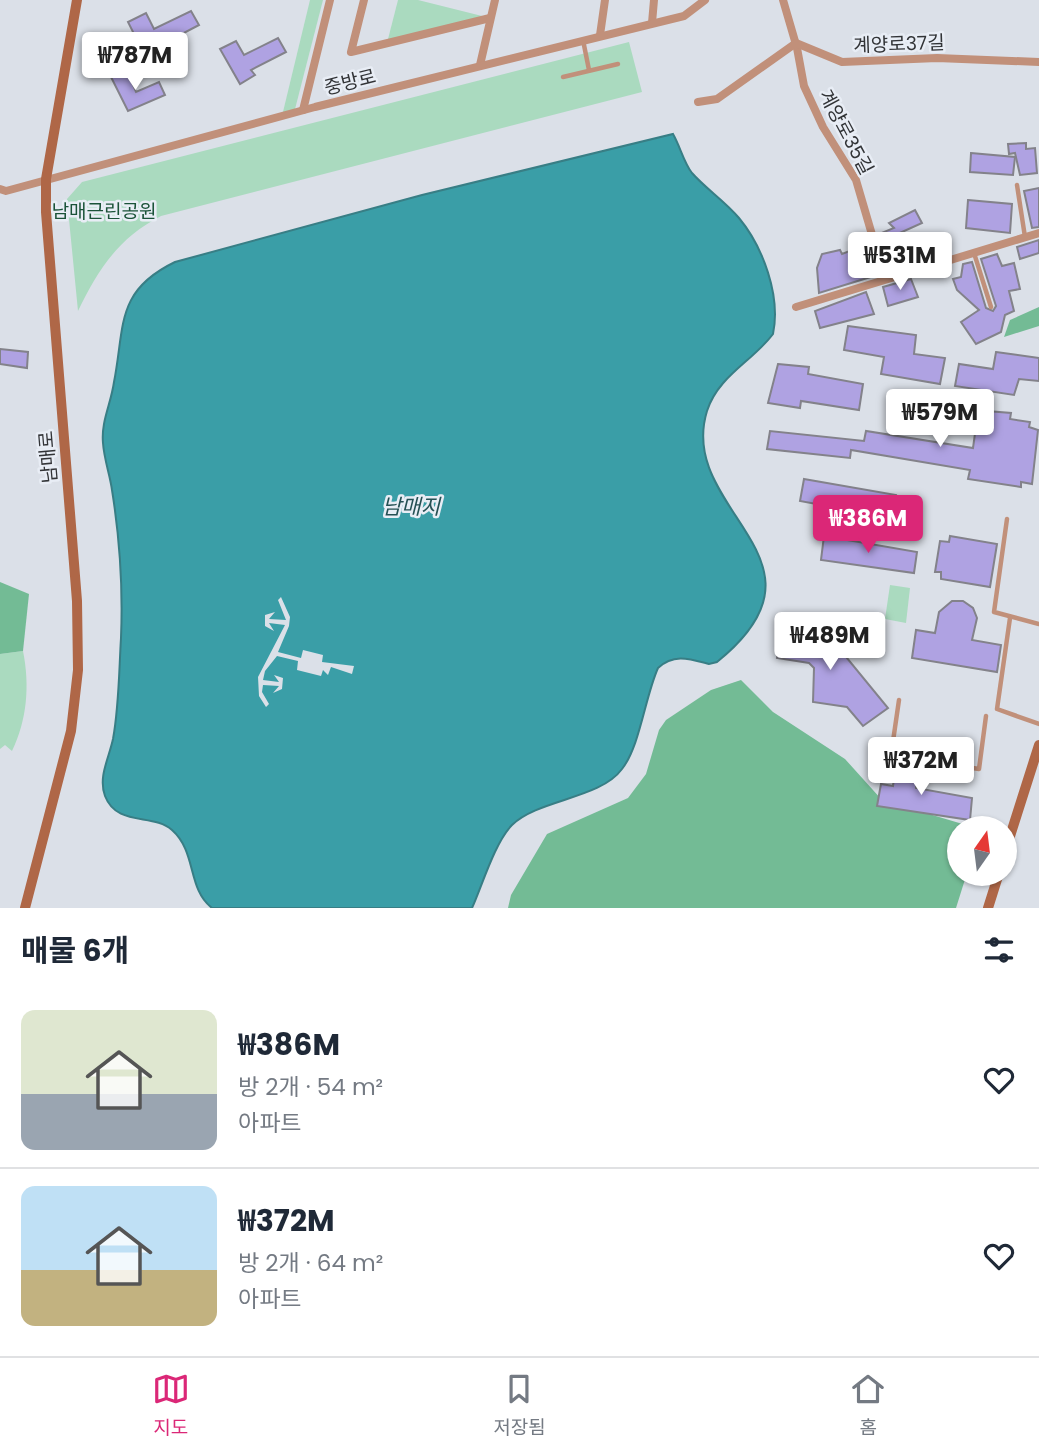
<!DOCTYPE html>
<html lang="ko">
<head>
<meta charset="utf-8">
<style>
	body { margin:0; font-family:Poppins,"Noto Sans KR",sans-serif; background:#f6f6f7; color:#1f2937; height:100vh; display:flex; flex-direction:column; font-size:26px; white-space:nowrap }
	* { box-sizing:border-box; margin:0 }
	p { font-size:23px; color:#747a83 }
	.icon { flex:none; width:38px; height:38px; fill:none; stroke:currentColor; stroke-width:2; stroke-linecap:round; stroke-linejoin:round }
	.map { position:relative; height:908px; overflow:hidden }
	.drawer { display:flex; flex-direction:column; background:#fff; flex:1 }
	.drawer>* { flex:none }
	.needle { width:46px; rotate:14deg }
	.tools { position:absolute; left:947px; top:816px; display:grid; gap:14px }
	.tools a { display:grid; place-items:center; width:70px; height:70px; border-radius:50%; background:#fff; box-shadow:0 2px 5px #0004; font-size:35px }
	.price { position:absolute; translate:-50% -60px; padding:0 16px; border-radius:7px; background:#fff; color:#222; font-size:23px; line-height:46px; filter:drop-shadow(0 2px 4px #0008) }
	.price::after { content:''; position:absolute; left:50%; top:42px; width:21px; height:16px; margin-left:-10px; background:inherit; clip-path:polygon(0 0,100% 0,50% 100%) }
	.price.selected { background:#db2777; color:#fff }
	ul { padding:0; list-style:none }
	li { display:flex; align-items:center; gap:21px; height:175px; padding:0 21px }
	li+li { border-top:2px solid #e0e1e3 }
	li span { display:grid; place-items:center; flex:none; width:196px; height:140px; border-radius:14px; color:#555 }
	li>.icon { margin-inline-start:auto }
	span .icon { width:84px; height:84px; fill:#fffc; stroke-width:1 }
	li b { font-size:30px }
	h2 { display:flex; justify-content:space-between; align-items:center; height:84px; padding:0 21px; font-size:30px }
	.menu { display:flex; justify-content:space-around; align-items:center; height:98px; border-top:2px solid #e0e1e3; background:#fff; font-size:19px; color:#747a83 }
	.menu a { display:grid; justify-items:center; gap:4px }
	.menu .selected { color:#db2777 }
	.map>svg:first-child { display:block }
	.green { fill:#aadabf }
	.forest { fill:#73bb95 }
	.water { fill:#3a9ea7; stroke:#387e85; stroke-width:2 }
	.pier { fill:#dbe0e8 }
	.building { fill:#afa2e2; stroke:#83828a; stroke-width:2 }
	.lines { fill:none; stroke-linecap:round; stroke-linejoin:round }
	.lane { stroke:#c1907a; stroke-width:4.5 }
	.street { stroke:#c1907a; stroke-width:8 }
	.secondary { stroke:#af6747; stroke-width:10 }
	.labels { text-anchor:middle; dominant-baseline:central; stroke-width:5; stroke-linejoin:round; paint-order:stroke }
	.street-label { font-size:19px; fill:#323437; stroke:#e8edf5 }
	.park-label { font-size:19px; fill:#1b5339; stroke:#e8edf5 }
	.water-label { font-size:21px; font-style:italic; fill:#255054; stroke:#e8edf5 }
</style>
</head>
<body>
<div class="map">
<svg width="1039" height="908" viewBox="0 0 1039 908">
	<rect width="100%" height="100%" fill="#dbe0e8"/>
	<g class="green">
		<polygon points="310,0 323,0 294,113 282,116"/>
		<polygon points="398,0 418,0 490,18 387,43"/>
		<path d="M629,42L642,92L161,216C118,238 98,270 78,311L67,199L82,182Z"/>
		<polygon points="890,585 910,588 906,623 885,619"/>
		<path d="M23,651C30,686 27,720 12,751L5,745L0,749V654Z"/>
	</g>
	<g class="forest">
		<polygon points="1039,307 1039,326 1004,337 1010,320"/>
		<polygon points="0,582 29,594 23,651 0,654"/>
		<polygon points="741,680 773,712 845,759 882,800 976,828 959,828 959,873 967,873 956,908 508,908 511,895 547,834 628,798 646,774 659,730 666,720 711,690"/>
	</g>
	<path class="water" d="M673,134C680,146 684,163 692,173C706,189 725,201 739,218C763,247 781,296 773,334C753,361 718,376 707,411C676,512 845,559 717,662L709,664C690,659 674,653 658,668C645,697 640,746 622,769C600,799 539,799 512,825C495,842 482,886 472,908H212C187,889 197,852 172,830C153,813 117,827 105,796C98,777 109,758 113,739C119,707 119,671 121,638C123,589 120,540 112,490C110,475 104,459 103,443C101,421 111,404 114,382C125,326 115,291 175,262L422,195Z"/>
	<polygon class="pier" points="281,597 290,617 289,626 278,652 301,658 303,650 323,655 322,662 354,666 352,674 331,667 328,675 323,670 321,676 297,670 298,661 277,656 265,671 263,680 279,682 274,675 283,678 282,689 273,693 279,686 263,685 262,692 269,704 266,707 259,696 258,677 285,625 269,623 274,631 265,626 265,615 275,612 269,619 286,620 278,600"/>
	<g class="building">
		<polygon points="191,11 199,25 144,54 128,22 146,13 154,29"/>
		<polygon points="278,38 286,52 251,70 255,75 240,84 220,49 236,41 244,55"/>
		<polygon points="127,70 136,92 159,82 165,95 128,111 111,77"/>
		<polygon points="1026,143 1026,149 1035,148 1037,173 1020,175 1015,153 1009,154 1008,144"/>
		<polygon points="971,153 1015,157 1013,175 970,172"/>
		<polygon points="1039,188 1039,227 1032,228 1024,191"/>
		<polygon points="968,200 1012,204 1010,233 966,228"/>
		<polygon points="915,210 922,223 893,236 900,250 929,242 932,249 931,259 890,272 879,234 894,228 889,223"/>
		<polygon points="1039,240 1039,253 1020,259 1017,247"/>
		<polygon points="868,244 877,275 819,293 817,268 822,254 840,250 842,254"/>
		<polygon points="997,254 1002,266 1014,263 1020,289 1009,291 1014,311 1005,315 1001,332 976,344 961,322 979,310 957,290 953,279 961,277 963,264 972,262 986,308 993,311 996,306 981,259"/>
		<polygon points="911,279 918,297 888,306 883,287"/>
		<polygon points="866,292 874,314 820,328 815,311"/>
		<polygon points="848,326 916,335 914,354 945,358 940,384 881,374 884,357 844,350"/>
		<polygon points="0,349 28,352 27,368 0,364"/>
		<polygon points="996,352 1039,358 1039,381 1019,379 1014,395 955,386 959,364 993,369"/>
		<polygon points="778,364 809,367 808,374 863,384 859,410 801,401 800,408 768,403"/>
		<polygon points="987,411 1011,413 1010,419 1030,422 1029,427 1038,430 1032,484 1021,482 1021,487 968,479 970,470 851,450 850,458 767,449 770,431 864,441 866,431 973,448 978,412"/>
		<polygon points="804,479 896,495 892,518 800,501"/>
		<polygon points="824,536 917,552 914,573 821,560"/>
		<polygon points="950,536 997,544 990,587 941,579 941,572 935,572 940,541 949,542"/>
		<polygon points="952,601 963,601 973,608 977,618 972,640 1001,645 997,672 912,658 916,630 935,633 939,612"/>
		<polygon points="781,624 824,630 888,708 863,726 847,707 813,702 814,668 809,663 777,658"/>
		<polygon points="896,764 917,768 916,788 972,798 970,820 877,806 881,784 893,786"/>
	</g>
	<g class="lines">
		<g class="lane">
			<polyline points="583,40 589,70"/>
			<polyline points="563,77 618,64"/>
			<polyline points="1017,185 1025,237"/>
			<polyline points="974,253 991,307"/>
			<polyline points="1007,519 994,612 1039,624"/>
			<polyline points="1010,618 997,709 1039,724"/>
			<polyline points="899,700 891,755 979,769 986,716"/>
		</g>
		<g class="street">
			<polyline points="364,0 351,52 490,18"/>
			<polyline points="783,0 797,48 804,86 823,127 856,180 885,279"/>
			<polyline points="652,23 654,0"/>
			<polyline points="600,35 605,0"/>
			<polyline points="480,65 495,0"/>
			<polyline points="698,102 717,99 796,43 842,62 937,58 1039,62"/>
			<polyline points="303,110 330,0"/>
			<polyline points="0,189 6,191 315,107 684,16 705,0"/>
			<polyline points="796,307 1039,233"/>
		</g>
		<g class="secondary">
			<polyline points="1004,855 1039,745"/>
			<polyline points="25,908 71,731 78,670 77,601 46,212 46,179 77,0"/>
			<polyline points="988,908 999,873"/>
		</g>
	</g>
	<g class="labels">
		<g class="street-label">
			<text transform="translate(899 44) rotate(-2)">계양로37길</text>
			<text transform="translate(350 82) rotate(-14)">중방로</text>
			<text transform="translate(846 132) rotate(62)">계양로35길</text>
			<text transform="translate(48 457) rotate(-95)">남매로</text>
		</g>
		<g class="park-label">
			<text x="104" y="211">남매근린공원</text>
		</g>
		<g class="water-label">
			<text x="411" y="506">남매지</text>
		</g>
	</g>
</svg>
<div class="tools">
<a><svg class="needle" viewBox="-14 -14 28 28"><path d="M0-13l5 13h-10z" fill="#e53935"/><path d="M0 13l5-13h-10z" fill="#747a83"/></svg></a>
</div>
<b class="price" style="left:135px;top:92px">₩787M</b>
<b class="price" style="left:900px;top:292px">₩531M</b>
<b class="price" style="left:940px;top:449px">₩579M</b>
<b class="price selected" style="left:868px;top:555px">₩386M</b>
<b class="price" style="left:830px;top:672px">₩489M</b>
<b class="price" style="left:921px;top:797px">₩372M</b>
</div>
<section class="drawer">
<h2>매물 6개<svg class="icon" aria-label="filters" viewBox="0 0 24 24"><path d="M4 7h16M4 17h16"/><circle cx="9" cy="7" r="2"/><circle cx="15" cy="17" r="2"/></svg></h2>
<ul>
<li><span style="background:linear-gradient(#dfe7d0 60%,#9aa5b1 0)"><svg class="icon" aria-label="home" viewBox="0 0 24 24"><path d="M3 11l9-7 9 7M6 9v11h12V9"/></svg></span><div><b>₩386M</b><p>방 2개 · 54 m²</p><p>아파트</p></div><svg class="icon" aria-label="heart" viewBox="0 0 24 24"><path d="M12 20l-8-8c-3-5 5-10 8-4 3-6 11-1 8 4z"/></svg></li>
<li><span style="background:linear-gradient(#bfe0f5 60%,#c2b280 0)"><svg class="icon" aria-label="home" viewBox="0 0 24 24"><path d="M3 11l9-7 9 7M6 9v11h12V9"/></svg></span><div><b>₩372M</b><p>방 2개 · 64 m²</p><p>아파트</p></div><svg class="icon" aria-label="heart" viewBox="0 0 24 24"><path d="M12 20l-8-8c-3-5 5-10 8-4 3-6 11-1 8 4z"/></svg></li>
</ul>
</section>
<nav class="menu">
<a class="selected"><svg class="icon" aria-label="map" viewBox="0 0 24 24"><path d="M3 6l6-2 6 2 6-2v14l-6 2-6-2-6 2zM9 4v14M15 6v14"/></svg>지도</a>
<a><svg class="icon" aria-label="saved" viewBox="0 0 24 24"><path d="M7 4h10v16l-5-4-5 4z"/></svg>저장됨</a>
<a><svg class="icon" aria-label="home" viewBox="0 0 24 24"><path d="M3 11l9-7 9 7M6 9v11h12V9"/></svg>홈</a>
</nav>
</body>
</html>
